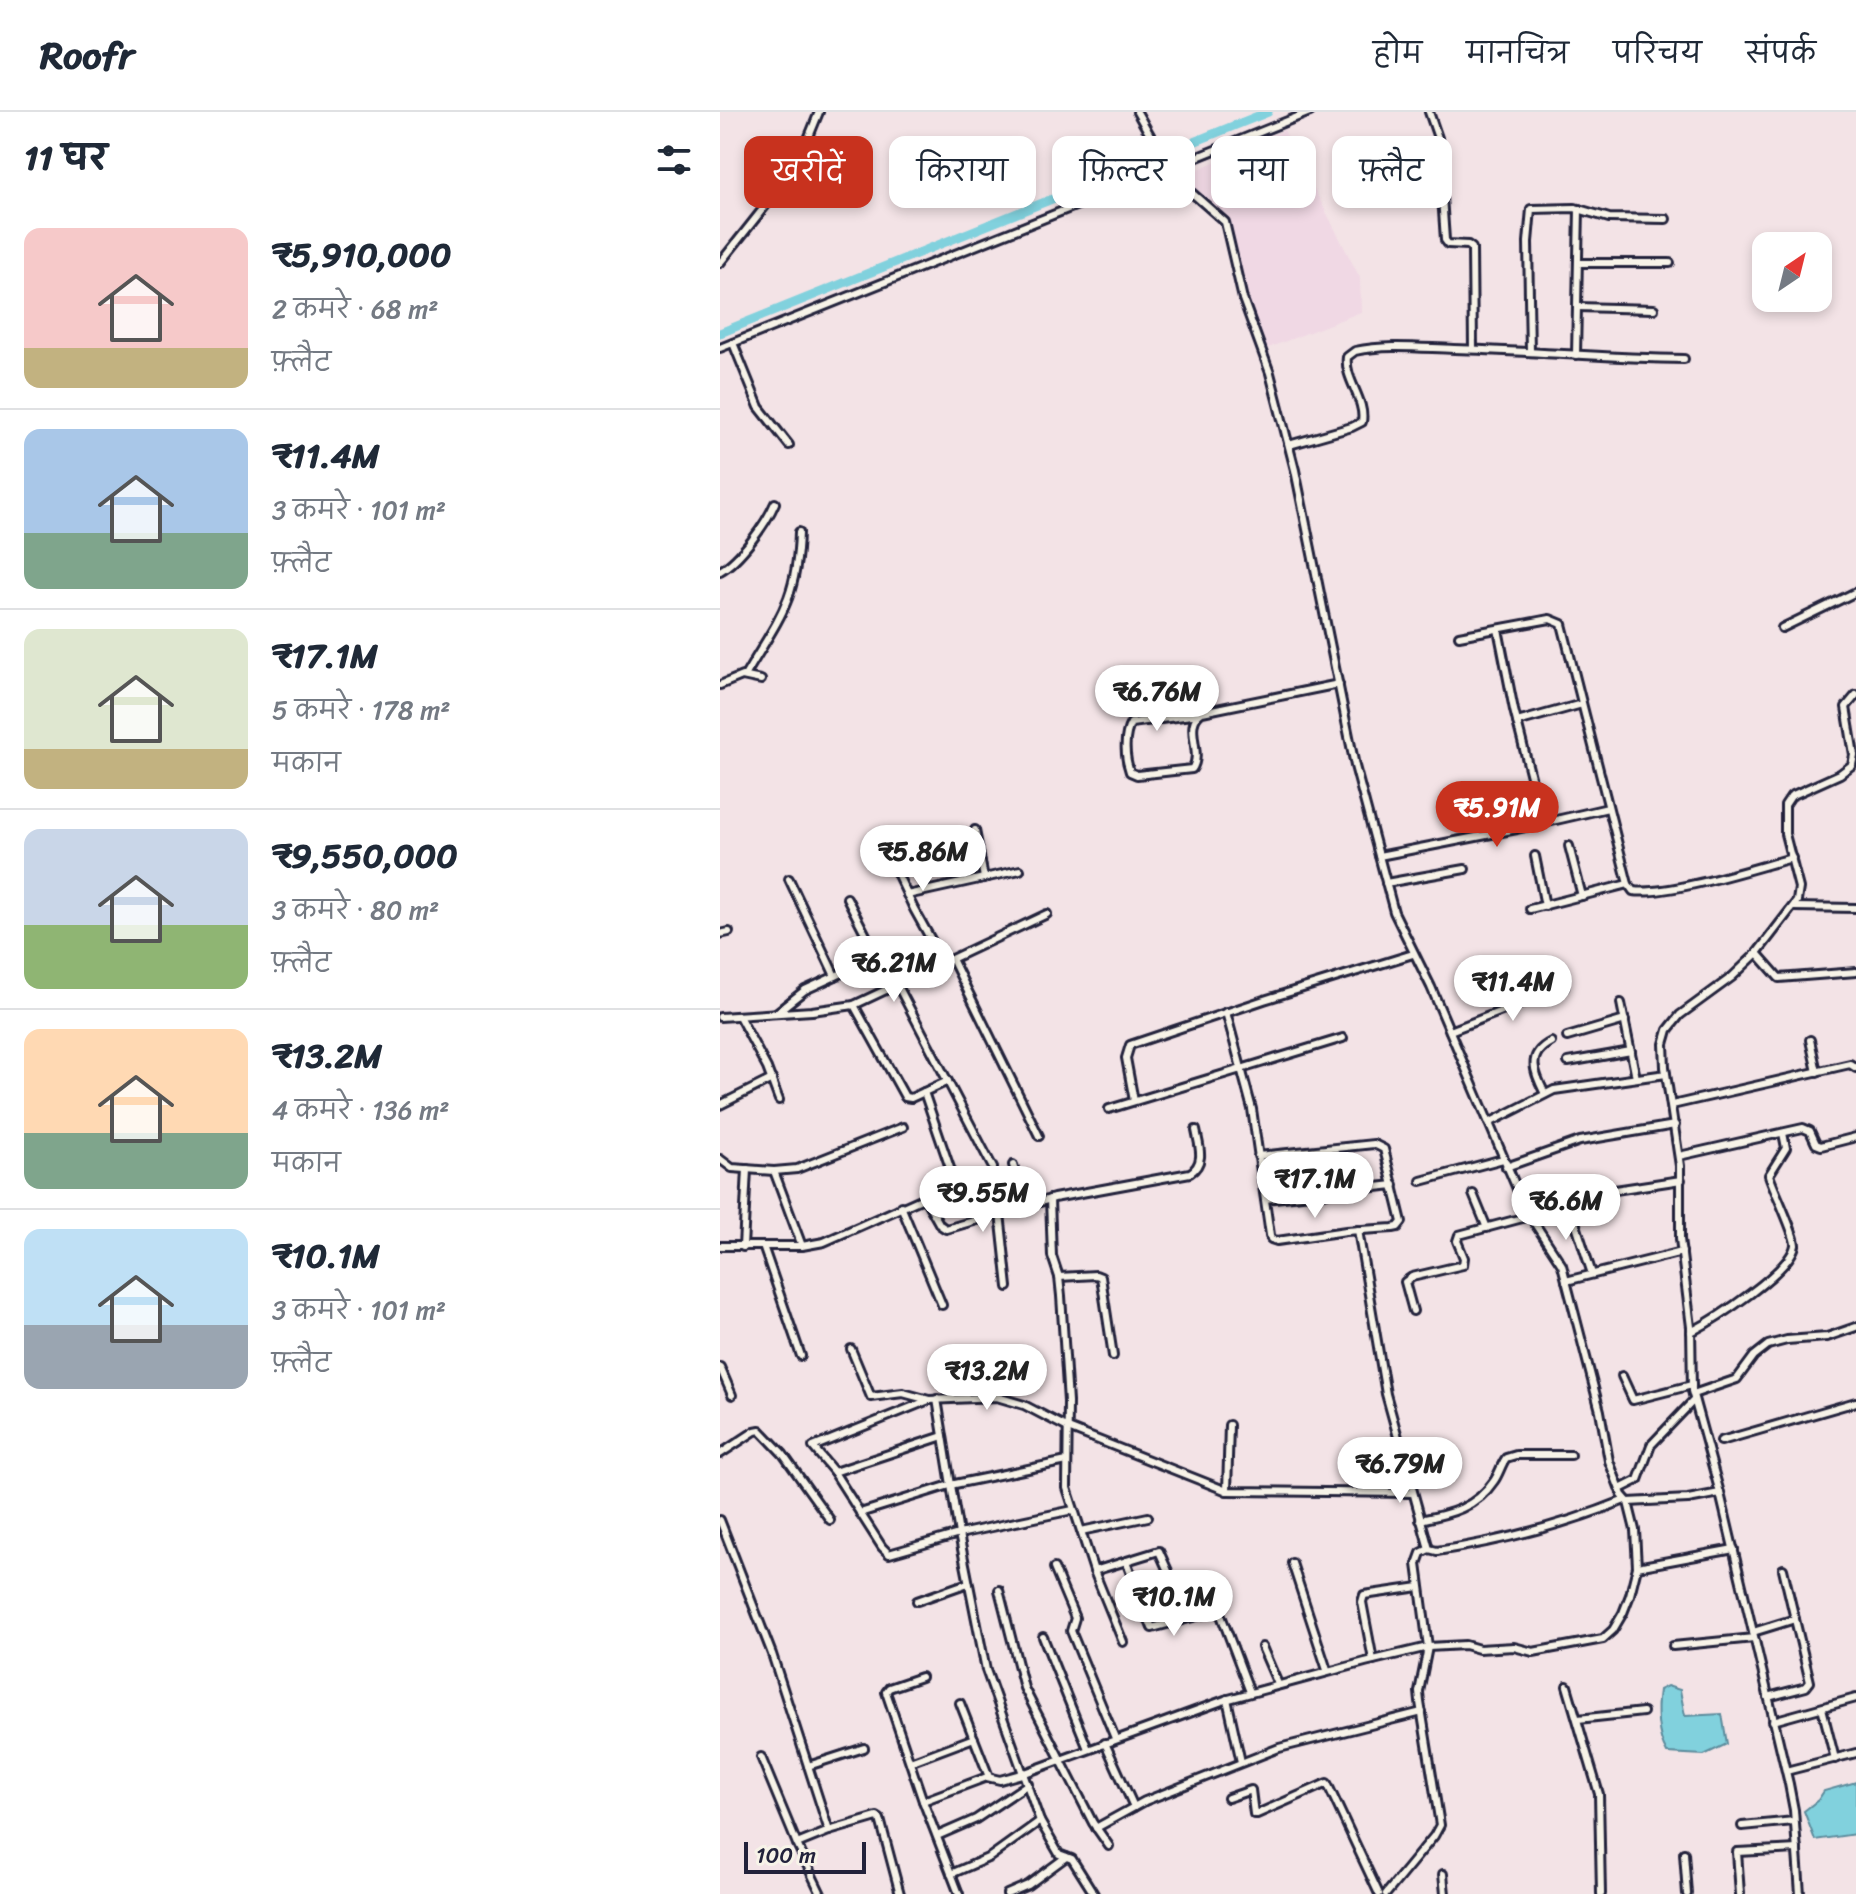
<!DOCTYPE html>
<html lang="hi">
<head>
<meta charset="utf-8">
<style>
	body { margin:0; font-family:Sriracha,"Playpen Sans Deva",sans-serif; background:#f2f2f3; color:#1f2937; height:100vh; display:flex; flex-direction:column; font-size:30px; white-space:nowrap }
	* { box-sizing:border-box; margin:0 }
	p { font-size:26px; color:#747a83 }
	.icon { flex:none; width:44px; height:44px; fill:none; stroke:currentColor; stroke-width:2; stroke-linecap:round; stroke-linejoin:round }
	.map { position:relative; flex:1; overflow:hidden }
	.details { display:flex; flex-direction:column; background:#fff; width:720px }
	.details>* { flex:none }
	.top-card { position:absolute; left:24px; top:24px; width:760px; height:72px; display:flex; gap:16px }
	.needle { width:52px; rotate:35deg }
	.fabs { position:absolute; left:1032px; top:120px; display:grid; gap:16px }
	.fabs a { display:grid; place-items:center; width:80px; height:80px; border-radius:16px; background:#fff; box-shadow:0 4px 12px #0003; font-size:40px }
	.scale { position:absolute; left:24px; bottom:20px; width:122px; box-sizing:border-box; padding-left:8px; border:4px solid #22223b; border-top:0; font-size:22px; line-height:28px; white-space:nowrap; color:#22223b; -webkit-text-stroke:6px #f7f3e8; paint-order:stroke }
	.price { position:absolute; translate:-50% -68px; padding:0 18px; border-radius:28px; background:#fff; color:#222; font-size:26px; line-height:52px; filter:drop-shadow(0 2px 4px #0008) }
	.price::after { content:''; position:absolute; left:50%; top:48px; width:24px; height:18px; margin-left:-12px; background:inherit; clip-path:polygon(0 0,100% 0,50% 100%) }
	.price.active { background:#c8321e; color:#fff }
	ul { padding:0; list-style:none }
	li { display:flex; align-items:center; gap:24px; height:200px; padding:0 24px }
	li+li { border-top:2px solid #e0e1e3 }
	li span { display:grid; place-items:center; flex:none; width:224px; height:160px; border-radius:16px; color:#555 }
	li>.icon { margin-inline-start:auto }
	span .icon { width:96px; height:96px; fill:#fffc; stroke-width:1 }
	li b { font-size:34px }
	h2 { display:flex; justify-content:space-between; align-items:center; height:96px; padding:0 24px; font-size:34px }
	.chip { padding:0 28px; border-radius:16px; background:#fff; box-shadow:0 4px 12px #0003; font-size:28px; line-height:72px }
	.chip.active { background:#c8321e; color:#fff }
	header { display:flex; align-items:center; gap:48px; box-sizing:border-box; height:112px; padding:0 40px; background:#fff; border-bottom:2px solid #e0e1e3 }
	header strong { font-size:38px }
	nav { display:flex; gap:44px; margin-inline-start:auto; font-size:28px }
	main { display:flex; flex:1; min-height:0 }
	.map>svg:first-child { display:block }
	.built { fill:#f0d8e4 }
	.water { fill:#81d1dd; stroke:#5b8b9c; stroke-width:2 }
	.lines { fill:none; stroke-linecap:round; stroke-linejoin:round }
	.canal { stroke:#81d1dd; stroke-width:9 }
	.street-casing { stroke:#22223b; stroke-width:12 }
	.street { stroke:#f7f3e8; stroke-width:6 }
</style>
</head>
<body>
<header>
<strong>Roofr</strong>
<nav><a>होम</a><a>मानचित्र</a><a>परिचय</a><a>संपर्क</a></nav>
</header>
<main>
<section class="details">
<h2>11 घर<svg class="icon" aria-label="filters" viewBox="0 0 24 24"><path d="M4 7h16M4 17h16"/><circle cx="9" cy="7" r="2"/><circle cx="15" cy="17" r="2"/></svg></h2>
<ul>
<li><span style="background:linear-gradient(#f6c9c9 75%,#c2b280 0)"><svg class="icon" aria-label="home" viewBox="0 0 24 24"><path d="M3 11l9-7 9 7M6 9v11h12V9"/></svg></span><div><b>₹5,910,000</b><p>2 कमरे · 68 m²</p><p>फ़्लैट</p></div></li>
<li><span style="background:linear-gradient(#a9c7e8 65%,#7fa58c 0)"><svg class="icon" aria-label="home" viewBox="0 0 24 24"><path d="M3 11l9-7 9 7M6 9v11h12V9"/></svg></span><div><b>₹11.4M</b><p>3 कमरे · 101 m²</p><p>फ़्लैट</p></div></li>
<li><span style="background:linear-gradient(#dfe7d0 75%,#c2b280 0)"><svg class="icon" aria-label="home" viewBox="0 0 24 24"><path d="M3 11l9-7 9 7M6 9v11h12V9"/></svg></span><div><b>₹17.1M</b><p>5 कमरे · 178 m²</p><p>मकान</p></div></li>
<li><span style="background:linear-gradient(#c9d6e8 60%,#8fb573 0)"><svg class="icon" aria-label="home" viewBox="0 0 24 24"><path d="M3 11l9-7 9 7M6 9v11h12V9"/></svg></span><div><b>₹9,550,000</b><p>3 कमरे · 80 m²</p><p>फ़्लैट</p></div></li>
<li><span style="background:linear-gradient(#ffd9b3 65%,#7fa58c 0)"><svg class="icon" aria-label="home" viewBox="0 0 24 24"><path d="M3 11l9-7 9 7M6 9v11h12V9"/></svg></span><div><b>₹13.2M</b><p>4 कमरे · 136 m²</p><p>मकान</p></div></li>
<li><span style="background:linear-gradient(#bfe0f5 60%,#9aa5b1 0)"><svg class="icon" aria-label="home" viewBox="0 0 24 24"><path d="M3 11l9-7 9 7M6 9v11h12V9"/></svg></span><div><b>₹10.1M</b><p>3 कमरे · 101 m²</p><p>फ़्लैट</p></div></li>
</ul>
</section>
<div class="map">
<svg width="1136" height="1782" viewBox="0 0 1136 1782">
	<rect width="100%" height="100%" fill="#f3e3e6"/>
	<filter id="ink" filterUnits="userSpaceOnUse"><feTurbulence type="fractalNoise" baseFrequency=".0125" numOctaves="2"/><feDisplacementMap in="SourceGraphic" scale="16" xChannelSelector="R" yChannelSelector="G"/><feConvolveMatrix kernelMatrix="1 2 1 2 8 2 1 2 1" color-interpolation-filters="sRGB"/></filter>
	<g filter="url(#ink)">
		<polygon class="built" points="564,18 640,166 641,200 543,238 518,167 511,130 498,106 459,66"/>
		<g class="water">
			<path d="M947,1574L960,1578L965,1604L1002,1602L1007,1632L984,1643L947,1641C937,1624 936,1598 939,1578Z"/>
			<polygon points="1136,1670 1136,1722 1095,1728 1084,1699 1098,1688 1104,1679"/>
		</g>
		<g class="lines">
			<polyline class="canal" points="0,221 548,0"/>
			<defs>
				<g id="street">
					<polyline points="417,0 449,57"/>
					<polyline points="709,0 718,26 725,128 728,132 748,133 752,136 753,237"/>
					<polyline points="441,60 456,67 505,110 523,187 550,261 575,358 635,654 674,800 711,875 806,1098 842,1153 880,1299 889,1349 902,1383 908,1390 968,1387 1000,1381"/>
					<polyline points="0,151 77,54 99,0"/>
					<polyline points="858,151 950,151"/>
					<polyline points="857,195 934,197"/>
					<polyline points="13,231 39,295 69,333"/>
					<polyline points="0,236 590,0"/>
					<polyline points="810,240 808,130 811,97 855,96 889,106 946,107"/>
					<polyline points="856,243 859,97"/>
					<path d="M569,333L632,315L642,310C646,288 624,267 627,245L635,239C667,232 701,236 734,237C811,239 887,246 964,247"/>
					<path d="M0,459C20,448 46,412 55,391"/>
					<polyline points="1062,516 1136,480"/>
					<polyline points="778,517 794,598 823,712"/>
					<path d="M739,524L830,507L842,512L908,772L913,779C948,784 1034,756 1072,746"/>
					<path d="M25,564C58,507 77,490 79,420"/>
					<polyline points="0,573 22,564 41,568"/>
					<path d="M479,602L411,611C403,625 405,646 410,660L417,663L472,657C484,640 462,613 482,600L619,572"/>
					<polyline points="797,610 862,592"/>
					<polyline points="255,718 264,766"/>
					<polyline points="159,723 194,797 224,851"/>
					<polyline points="849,734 862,784"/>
					<polyline points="659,744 797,717 888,696"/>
					<polyline points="815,744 825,794"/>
					<polyline points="69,767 115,864"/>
					<polyline points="666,771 745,757"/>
					<polyline points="187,783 300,758"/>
					<polyline points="127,786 173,876"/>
					<polyline points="1074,795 1136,796"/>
					<polyline points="810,797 908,772"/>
					<polyline points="0,822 9,820"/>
					<polyline points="1037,841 1059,866 1136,860"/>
					<polyline points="232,847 319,1024"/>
					<polyline points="178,874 273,1056"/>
					<polyline points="901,891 916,966"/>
					<polyline points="134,893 185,985 191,986 228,969"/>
					<polyline points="506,900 532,997 550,1123 551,1127 557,1129 626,1119 673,1116 678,1115 682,1110 664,1037 654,1032 538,1044"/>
					<polyline points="56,901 85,878 157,845"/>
					<polyline points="19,904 47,956 59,988"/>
					<polyline points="0,905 92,899 134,893 327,802"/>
					<polyline points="730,919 844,875"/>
					<polyline points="847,925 905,908"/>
					<polyline points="1090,928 1097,960"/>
					<polyline points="848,950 911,939"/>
					<polyline points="204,980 231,1059"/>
					<path d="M825,982C815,962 805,943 831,930"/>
					<polyline points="414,989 406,946 410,933 544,888 693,842"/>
					<polyline points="0,993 52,967"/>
					<polyline points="952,993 1130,952 1136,956"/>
					<polyline points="389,997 623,926"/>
					<polyline points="769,1011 834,978 946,962"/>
					<polyline points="959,1044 1083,1016 1090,1019 1096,1032 1101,1034 1136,1025"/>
					<polyline points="0,1047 12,1056 54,1059 82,1134"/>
					<polyline points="293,1053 306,1094"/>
					<polyline points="786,1055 860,1029 955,1013"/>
					<polyline points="54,1059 77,1057 183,1015"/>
					<polyline points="701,1069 783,1047"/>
					<polyline points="753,1082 767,1116"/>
					<polyline points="330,1087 332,1144 339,1165 341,1184 348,1290 347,1376 374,1459 403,1530"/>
					<polyline points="545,1087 674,1073"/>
					<polyline points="848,1088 872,1162"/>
					<polyline points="181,1094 222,1193"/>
					<polyline points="806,1098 895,1078 961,1068"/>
					<polyline points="280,1101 288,1175"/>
					<path d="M638,1118L666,1282L709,1437L717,1439C782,1429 844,1413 905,1388"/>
					<path d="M0,1134H82L104,1130L201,1087L206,1088L220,1113L226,1117L334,1086L470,1061C486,1051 479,1034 476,1018"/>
					<polyline points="43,1134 81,1244"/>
					<polyline points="23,1135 27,1057"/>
					<polyline points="339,1165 376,1163 381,1165 393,1244"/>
					<polyline points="846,1169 962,1140"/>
					<polyline points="693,1199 685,1170 692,1165 743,1153 744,1146 737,1129 739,1123 810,1104"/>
					<path d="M971,1220C994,1208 1071,1159 1075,1133C1076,1124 1053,1076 1049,1063L1066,1036L1063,1021"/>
					<polyline points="131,1237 151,1285 183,1281 209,1288"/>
					<polyline points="0,1255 12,1283"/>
					<polyline points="902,1264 913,1288 972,1273"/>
					<polyline points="973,1282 1017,1267 1034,1244 1048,1233 1067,1228 1107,1225 1136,1215"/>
					<polyline points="217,1287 239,1422 266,1558 320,1709 339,1742 352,1747 374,1782"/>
					<polyline points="1001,1329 1136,1290"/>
					<polyline points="0,1342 35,1319 40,1318 63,1342 110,1408"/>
					<polyline points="114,1360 223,1324"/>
					<polyline points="900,1377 918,1368 931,1333 974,1288"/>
					<polyline points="507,1379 509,1313"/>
					<polyline points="353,1398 239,1422 169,1442 162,1435 114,1360 93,1335 209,1288 277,1285 304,1293 348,1316 507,1379 692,1381"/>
					<polyline points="140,1401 230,1373 347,1349"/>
					<polyline points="0,1408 52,1542 109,1719"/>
					<path d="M700,1408C730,1402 756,1396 774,1369C779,1362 781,1353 786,1346L796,1343H851"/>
					<polyline points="361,1419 428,1405"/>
					<polyline points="406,1449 432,1516 499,1498 530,1580"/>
					<polyline points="572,1451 607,1558"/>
					<polyline points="917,1455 1014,1437"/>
					<polyline points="334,1456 355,1506 351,1519 395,1626"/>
					<polyline points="374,1459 439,1439 456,1477"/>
					<polyline points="279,1478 304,1576 373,1711 389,1734"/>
					<polyline points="197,1489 248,1471"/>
					<polyline points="1033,1520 1075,1507"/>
					<polyline points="323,1525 368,1637"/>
					<polyline points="953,1534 1034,1526"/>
					<polyline points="542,1535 558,1572"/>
					<polyline points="653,1548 642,1490 644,1483 699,1475"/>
					<polyline points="201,1565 169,1576 166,1580 203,1689 239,1782"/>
					<polyline points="847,1574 879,1682 881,1782"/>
					<polyline points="1048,1585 1086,1575 1090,1570 1063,1457"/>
					<polyline points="507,1587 521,1650"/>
					<polyline points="240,1591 269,1665"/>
					<polyline points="1102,1596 1115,1647"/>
					<polyline points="858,1607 923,1600"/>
					<polyline points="1053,1609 1136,1586"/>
					<polyline points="385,1631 414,1695"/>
					<polyline points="41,1645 77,1732"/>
					<polyline points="190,1650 254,1626"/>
					<polyline points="88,1654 144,1636"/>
					<polyline points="1066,1659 1136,1641"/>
					<polyline points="508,1686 531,1678 534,1702 537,1702 607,1671 659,1782"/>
					<polyline points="203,1689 267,1665 280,1668 305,1661 505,1588 645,1550 708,1535 745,1533 759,1537 794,1535 813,1540 883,1527 893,1518 903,1501 910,1483 917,1455 915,1418 908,1390"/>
					<polyline points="1022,1714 1074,1709"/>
					<polyline points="376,1716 425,1689 559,1636 702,1600"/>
					<polyline points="217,1724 256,1707 308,1672"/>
					<polyline points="964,1741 967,1782"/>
					<polyline points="231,1762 270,1745 320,1709"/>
					<polyline points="723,1762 725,1782"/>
					<polyline points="101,1782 77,1732 109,1719 157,1705 160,1707 180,1782"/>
					<polyline points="287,1782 308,1773 346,1745"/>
					<polyline points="666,1782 714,1724 720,1713 700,1590 699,1580 708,1535 697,1452 701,1441 709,1437"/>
					<polyline points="1020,1782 1017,1740 1077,1737"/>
					<polyline points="1080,1782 1074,1698 1069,1672 1000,1381 972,1279 971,1215 960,1127 960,1054 945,955 944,932 948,918 960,903 1012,865 1037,841 1077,789 1079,776 1065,722 1065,693 1071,684 1120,662 1132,653 1134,643 1126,595 1136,583"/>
				</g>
			</defs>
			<use href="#street" class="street-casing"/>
			<use href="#street" class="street"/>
		</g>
	</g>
</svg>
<div class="fabs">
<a><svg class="needle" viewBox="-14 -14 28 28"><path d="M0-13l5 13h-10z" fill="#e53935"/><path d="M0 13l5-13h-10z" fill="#747a83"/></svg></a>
</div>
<div class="scale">100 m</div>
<b class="price" style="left:437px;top:621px">₹6.76M</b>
<b class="price active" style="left:777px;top:737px">₹5.91M</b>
<b class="price" style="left:203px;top:781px">₹5.86M</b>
<b class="price" style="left:174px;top:892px">₹6.21M</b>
<b class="price" style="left:793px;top:911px">₹11.4M</b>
<b class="price" style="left:595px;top:1108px">₹17.1M</b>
<b class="price" style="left:263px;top:1122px">₹9.55M</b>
<b class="price" style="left:846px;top:1130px">₹6.6M</b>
<b class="price" style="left:267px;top:1300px">₹13.2M</b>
<b class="price" style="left:680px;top:1393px">₹6.79M</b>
<b class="price" style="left:454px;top:1526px">₹10.1M</b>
<div class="top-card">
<a class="chip active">खरीदें</a>
<a class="chip">किराया</a>
<a class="chip">फ़िल्टर</a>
<a class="chip">नया</a>
<a class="chip">फ़्लैट</a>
</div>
</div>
</main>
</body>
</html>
